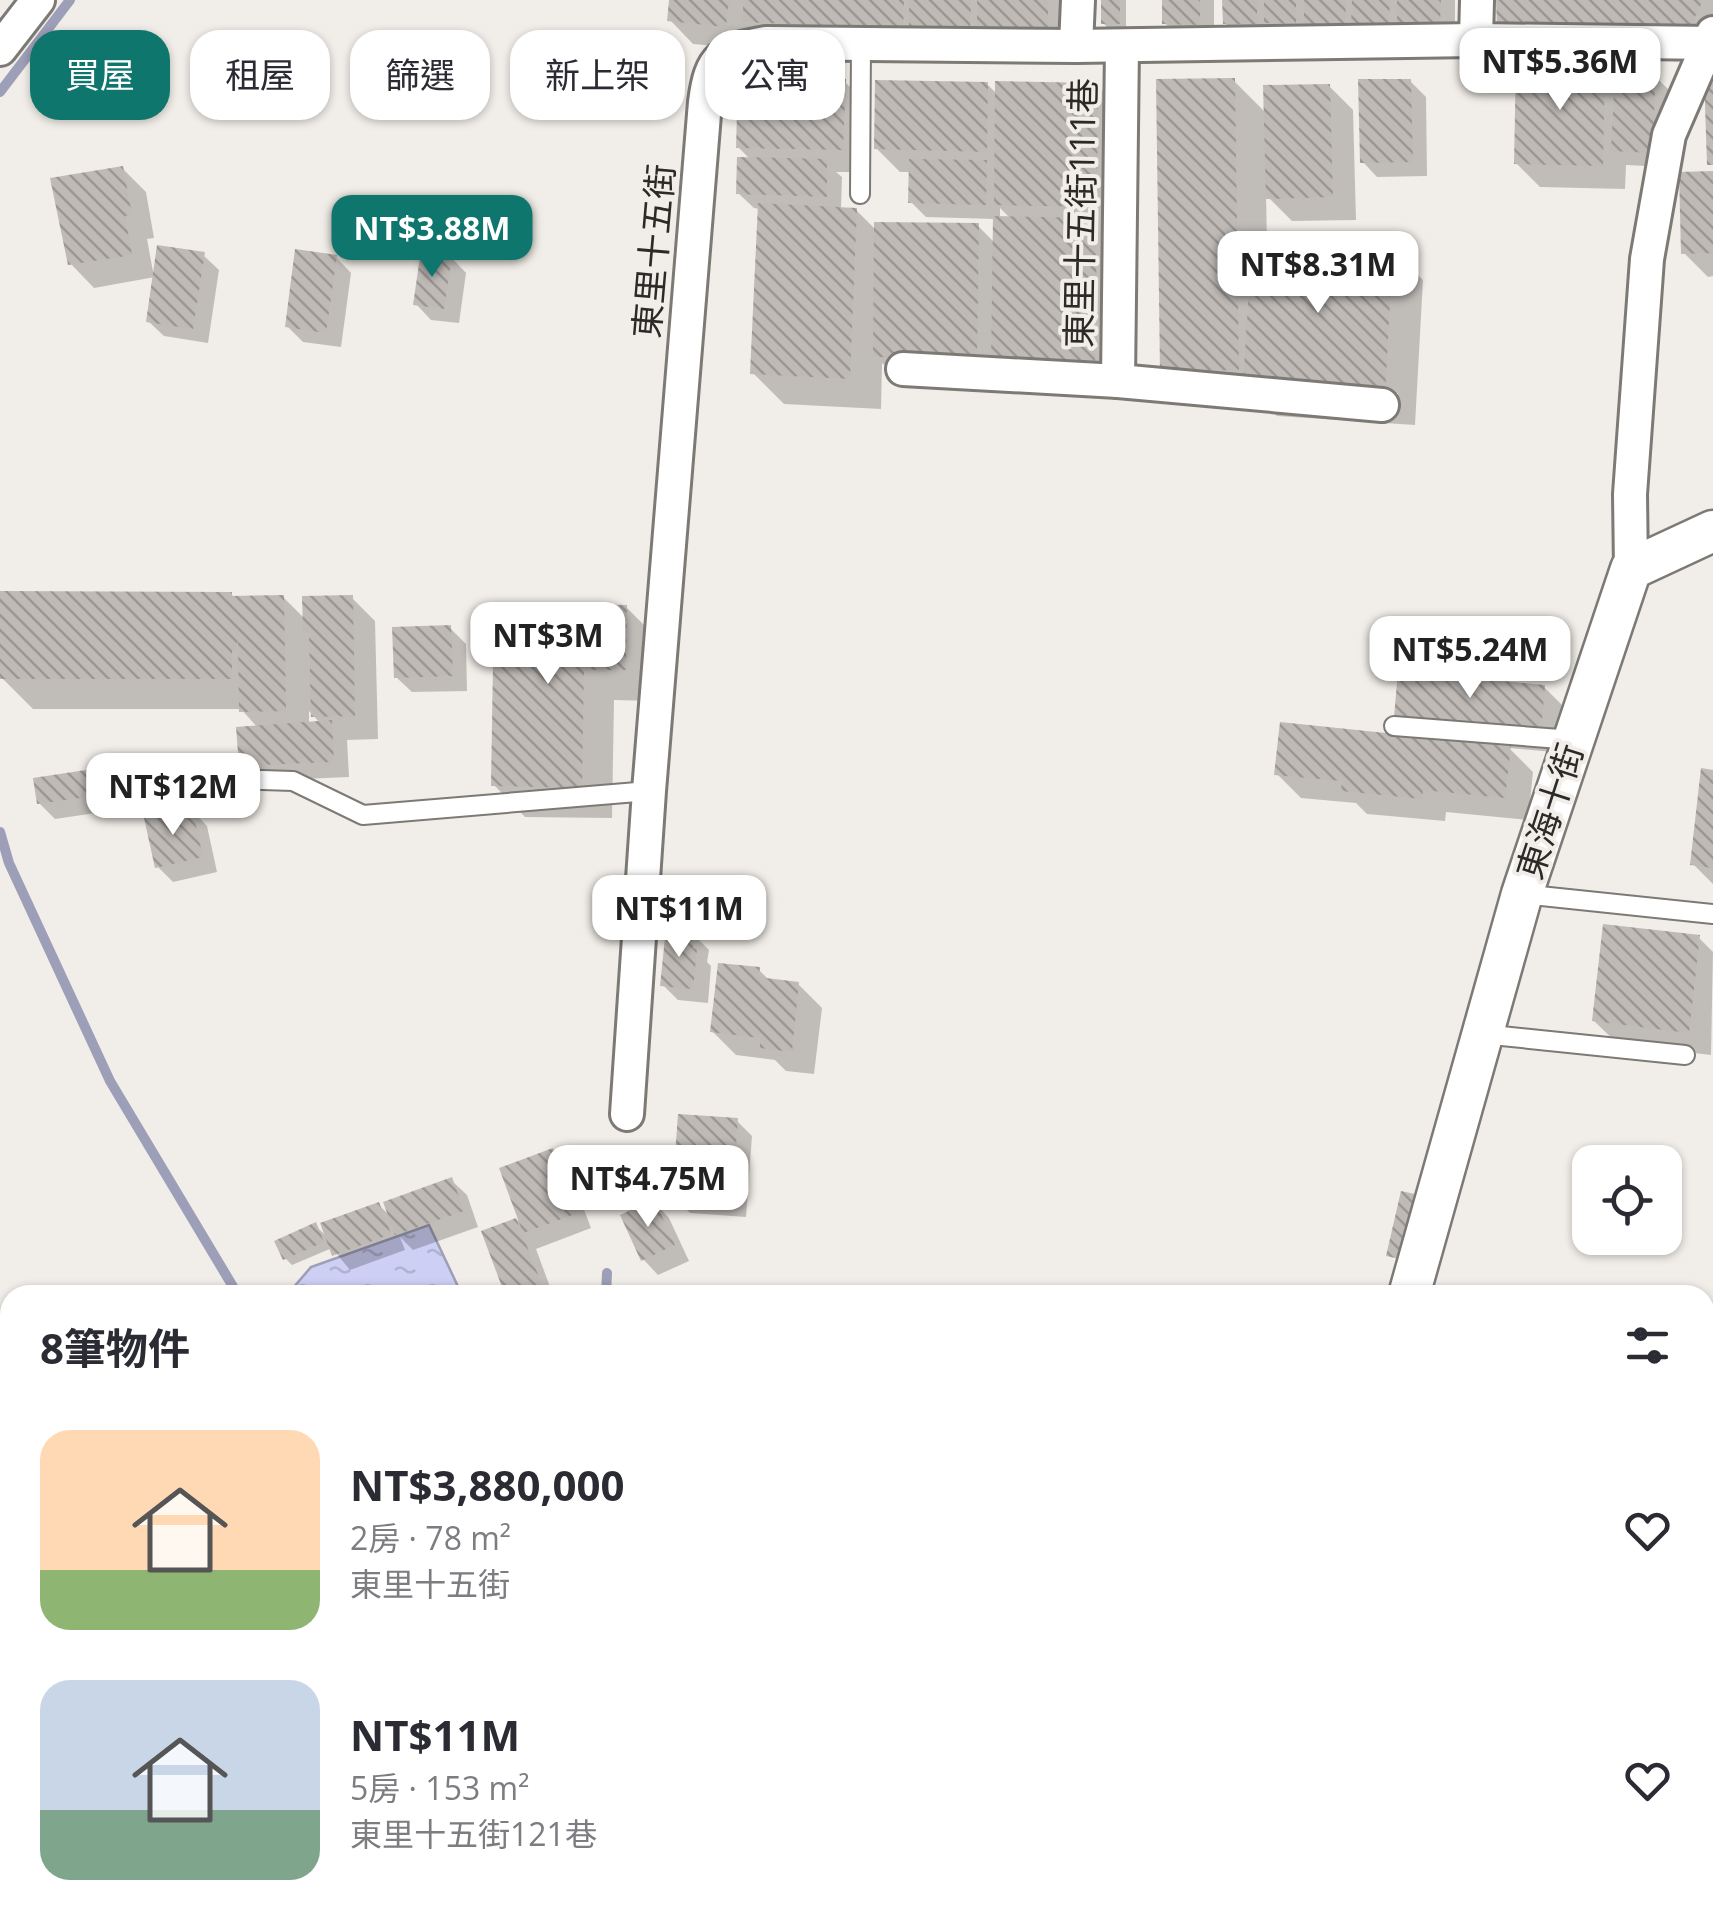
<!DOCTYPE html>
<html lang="zh-TW">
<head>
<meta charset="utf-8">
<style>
	body { margin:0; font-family:"Open Sans","Noto Sans TC",sans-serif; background:#f2f2f3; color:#2b2b33; height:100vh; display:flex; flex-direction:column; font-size:38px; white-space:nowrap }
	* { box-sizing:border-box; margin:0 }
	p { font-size:32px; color:#7c7c81 }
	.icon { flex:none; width:55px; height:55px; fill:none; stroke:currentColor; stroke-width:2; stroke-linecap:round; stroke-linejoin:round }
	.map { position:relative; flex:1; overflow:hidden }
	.details { position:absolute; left:0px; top:1285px; width:1715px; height:642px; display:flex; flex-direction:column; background:#fff; border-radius:30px 30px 0 0; box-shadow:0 2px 8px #0004 }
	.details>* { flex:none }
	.banner { position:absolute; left:30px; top:30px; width:1000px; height:90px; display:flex; gap:20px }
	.buttons { position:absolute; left:1572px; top:1145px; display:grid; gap:20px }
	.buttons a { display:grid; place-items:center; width:110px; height:110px; border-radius:20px; background:#fff; box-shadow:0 2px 8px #0004; font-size:50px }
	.price { position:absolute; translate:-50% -85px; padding:0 22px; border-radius:20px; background:#fff; color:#222; font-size:32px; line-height:65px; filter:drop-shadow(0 2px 5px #0008) }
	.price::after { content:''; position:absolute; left:50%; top:60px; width:30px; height:22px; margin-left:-15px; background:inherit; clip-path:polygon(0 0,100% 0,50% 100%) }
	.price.on { background:#0f766e; color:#fff }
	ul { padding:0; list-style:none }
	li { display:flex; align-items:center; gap:30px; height:250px; padding:0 40px }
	li span { display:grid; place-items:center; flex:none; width:280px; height:200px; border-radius:30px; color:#555 }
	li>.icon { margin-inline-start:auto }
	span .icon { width:120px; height:120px; fill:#fffc; stroke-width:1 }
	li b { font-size:42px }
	h2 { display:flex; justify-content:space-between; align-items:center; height:120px; padding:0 40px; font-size:42px }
	.chip { padding:0 35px; border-radius:30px; background:#fff; box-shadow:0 2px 8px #0004; font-size:35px; line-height:90px }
	.chip.on { background:#0f766e; color:#fff }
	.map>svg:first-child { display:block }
	.water { fill:url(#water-ripples); stroke:#9d9eb7; stroke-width:2.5 }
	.shadow { fill:#0003; fill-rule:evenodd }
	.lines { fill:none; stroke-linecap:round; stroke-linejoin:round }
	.stream { stroke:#9d9eb7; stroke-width:10 }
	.building { fill:url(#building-back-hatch) }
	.service-casing { stroke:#7d7975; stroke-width:22 }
	.minor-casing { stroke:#7d7975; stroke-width:38 }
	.tertiary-casing { stroke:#7d7975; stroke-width:45 }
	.path { stroke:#b5b1ad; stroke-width:6; stroke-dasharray:10 5; stroke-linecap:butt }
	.service { stroke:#fff; stroke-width:18 }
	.minor { stroke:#fff; stroke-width:32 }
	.tertiary { stroke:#fff; stroke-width:40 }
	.labels { text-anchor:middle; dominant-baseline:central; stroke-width:8; stroke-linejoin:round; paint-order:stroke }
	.street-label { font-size:35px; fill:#2c2a28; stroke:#f1ede8 }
</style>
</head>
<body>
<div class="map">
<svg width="1713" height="1927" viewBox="0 0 1713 1927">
	<defs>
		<pattern id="water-ripples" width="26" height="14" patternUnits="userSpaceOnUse" patternTransform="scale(2.5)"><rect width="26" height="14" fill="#cdcff4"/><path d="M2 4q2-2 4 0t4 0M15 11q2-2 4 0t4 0" fill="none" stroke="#b0b2d1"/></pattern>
		<pattern id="building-back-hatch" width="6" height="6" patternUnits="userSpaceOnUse" patternTransform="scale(2.5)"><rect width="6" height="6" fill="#bfbab6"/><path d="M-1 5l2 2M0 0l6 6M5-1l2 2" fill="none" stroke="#9b9794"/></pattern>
	</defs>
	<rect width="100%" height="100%" fill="#f1ede8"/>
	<polygon class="water" points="429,1225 462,1295 295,1295 294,1287 311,1267"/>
	<g class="shadow">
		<polygon points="672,0 1071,0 1071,55 769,45 751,27 749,49 693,44 670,20"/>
		<polygon points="1103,0 1126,0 1126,30 1110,30 1103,23"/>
		<polygon points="1165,0 1214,0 1214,39 1180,39 1165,23"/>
		<polygon points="1225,0 1455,0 1455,40 1241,39 1225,23"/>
		<polygon points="1499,0 1713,0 1713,61 1544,58 1544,63 1604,64 1617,78 1655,76 1670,91 1667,167 1626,165 1625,189 1540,187 1516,163 1535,63 1499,27"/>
		<path d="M1234,81L1267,114L1329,86L1353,110L1356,220L1292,221L1266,195L1267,241L1392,249L1423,280L1415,425L1277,416L1262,401L1162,370ZM1275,385L1398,393L1397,398L1275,390Z"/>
		<polygon points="1410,81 1426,97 1427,176 1377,177 1362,161"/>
		<path d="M845,82L868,105L866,172H836L842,177L841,209L856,210L876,230L978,226L995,243V219L926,217L911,202V172H900L876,148L987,84L998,95L1097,85L1121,109L1117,390L899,379L882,363L881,409L784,404L753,373L760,209L754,208L738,193L751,160L738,147ZM1000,208L1011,219L1000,218Z"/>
		<polygon points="122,168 146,192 154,238 147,239 154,277 203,255 219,270 208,343 164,336 148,321 155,277 94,288 71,264"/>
		<polygon points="1713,173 1713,276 1708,277 1684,253"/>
		<polygon points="336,257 351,273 341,347 303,342 287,326"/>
		<polygon points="451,257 466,273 459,323 431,320 416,304"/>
		<path d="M0,594H231L240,603L283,597L305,619L352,598L375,621L378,739L347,740L349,777L257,781L241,765L258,728L241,709H33L2,678ZM309,711L321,724H309Z"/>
		<polygon points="626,607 657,638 656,701 614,700 612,818 525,817 494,785"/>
		<polygon points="450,628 466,644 467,691 412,692 396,677"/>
		<polygon points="1544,687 1568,711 1564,753 1509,748 1533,772 1528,820 1446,812 1445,821 1367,814 1356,803 1301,798 1277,774 1419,739 1396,716"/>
		<polygon points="98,771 113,786 116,810 55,819 39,803"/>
		<polygon points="1713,772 1713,884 1693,864"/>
		<polygon points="192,810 207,826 217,872 173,882 157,866"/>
		<polygon points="693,934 709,950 707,962 711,966 708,1003 678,1000 663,985"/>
		<polygon points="1698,937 1713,952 1711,1055 1618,1044 1594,1021"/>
		<polygon points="759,970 770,981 798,984 822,1008 814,1074 786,1071 775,1060 736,1055 713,1032"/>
		<polygon points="737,1121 752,1136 746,1217 690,1213 674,1197"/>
		<polygon points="553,1151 568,1167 591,1228 536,1249 553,1295 507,1295 484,1233 521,1219"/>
		<polygon points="451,1180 467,1195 478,1227 413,1250 400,1237 405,1250 350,1270 332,1248 292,1265 285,1258 315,1225 329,1239 378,1204 391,1217"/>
		<polygon points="654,1202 669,1218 689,1261 658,1275 643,1259"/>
		<rect x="0" y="1536" width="10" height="98"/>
		<rect x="0" y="1646" width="10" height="69"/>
		<polygon points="213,1918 796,1918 805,1926 213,1927"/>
		<polygon points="815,1918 884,1918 883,1927 814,1927"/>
	</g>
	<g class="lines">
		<g class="stream">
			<polyline points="0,92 70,0"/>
			<polyline points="0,832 9,863 110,1081 238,1295"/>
			<polyline points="606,1295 607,1273"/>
			<polyline points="872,1927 873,1918"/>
		</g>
	</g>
	<g class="building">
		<polygon points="669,0 729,0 726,27 667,21"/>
		<polygon points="743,0 904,0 903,29 743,22"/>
		<polygon points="909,0 971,0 970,32 909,30"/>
		<polygon points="977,0 1048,0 1048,32 977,31"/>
		<rect x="1101" y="0" width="19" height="24"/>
		<polygon points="1162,0 1200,0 1200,25 1162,24"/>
		<polygon points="1222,0 1257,0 1257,24 1223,24"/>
		<polygon points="1264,0 1296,0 1296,24 1264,23"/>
		<polygon points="1304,0 1346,0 1345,26 1304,25"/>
		<polygon points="1352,0 1390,0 1389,25 1351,25"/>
		<polygon points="1397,0 1441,0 1440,25 1397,24"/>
		<polygon points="1496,0 1703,0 1688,31 1497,28"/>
		<polygon points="1516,60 1605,62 1603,166 1514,164"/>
		<polygon points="1615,72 1656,74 1652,153 1611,151"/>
		<polygon points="1704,74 1713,74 1713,165 1707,165"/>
		<polygon points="738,77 846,79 843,150 736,148"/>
		<polygon points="1235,78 1239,370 1160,371 1156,79"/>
		<polygon points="1358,79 1411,79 1413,162 1360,163"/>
		<polygon points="875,80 988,82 987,152 874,149"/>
		<polygon points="995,81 1098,83 1097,207 994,205"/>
		<polygon points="1330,84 1333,197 1266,199 1263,85"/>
		<polygon points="737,157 827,159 827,197 736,194"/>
		<polygon points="909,159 987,160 986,205 908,203"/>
		<polygon points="123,166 132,215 125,216 132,255 68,265 50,178"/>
		<polygon points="1713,171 1713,253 1681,254 1679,172"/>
		<polygon points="758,203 857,208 850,379 750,374"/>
		<polygon points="993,216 1097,218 1095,368 991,365"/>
		<polygon points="874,222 979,223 977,358 873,357"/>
		<polygon points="1252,238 1393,246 1385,395 1243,386"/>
		<polygon points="157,245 205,252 193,329 146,322"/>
		<polygon points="295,249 337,255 326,333 285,327"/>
		<polygon points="421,250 452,255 444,309 413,305"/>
		<polygon points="0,591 232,592 232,596 284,595 286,711 239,712 238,639 236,651 232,651 232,679 0,679"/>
		<polygon points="353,595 355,716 311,717 309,633 303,632 302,596"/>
		<polygon points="494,602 627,605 626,670 584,670 582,788 491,786"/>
		<polygon points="451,625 453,676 394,678 392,627"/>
		<polygon points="1398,671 1545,685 1541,731 1394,717"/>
		<polygon points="332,720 334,762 239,766 236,727"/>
		<polygon points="1280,722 1511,746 1505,798 1423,790 1422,799 1341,791 1342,781 1274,775"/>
		<polygon points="99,768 102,795 37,804 33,778"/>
		<polygon points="1701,768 1713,770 1713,868 1690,865"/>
		<polygon points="192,808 203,857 155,868 144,818"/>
		<polygon points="1603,924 1700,935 1689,1033 1592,1021"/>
		<polygon points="666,928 694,932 693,948 697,949 693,989 660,986"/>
		<polygon points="718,963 760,967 759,977 799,982 792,1052 760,1048 760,1038 710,1032"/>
		<polygon points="678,1114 738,1118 732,1203 672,1198"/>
		<polygon points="553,1148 578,1213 523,1233 499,1168"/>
		<polygon points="452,1177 464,1211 395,1235 383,1202"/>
		<polygon points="1401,1191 1415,1194 1400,1259 1386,1256"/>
		<polygon points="654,1199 675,1245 641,1261 620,1215"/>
		<polygon points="379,1202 391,1234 332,1256 320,1223"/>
		<polygon points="516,1218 546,1295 505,1295 481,1231"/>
		<polygon points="316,1222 324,1242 283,1260 274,1241"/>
		<polygon points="1705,1489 1713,1490 1713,1616 1705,1615"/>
		<rect x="0" y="1534" width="10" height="69"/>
		<rect x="0" y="1643" width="10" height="50"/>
		<rect x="211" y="1918" width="579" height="9"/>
		<polygon points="813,1918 867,1918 865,1927 811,1927"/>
		<polygon points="0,1919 24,1922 24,1927 0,1927"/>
	</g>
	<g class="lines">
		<defs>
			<g id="service">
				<polyline points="860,194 861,44"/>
				<polyline points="1394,726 1573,740"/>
				<polyline points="232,779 293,781 363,815 649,791"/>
				<polyline points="1522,894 1713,914"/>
				<polyline points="1482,1034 1685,1055"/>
			</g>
			<g id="minor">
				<polyline points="1476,40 1477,0"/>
				<polyline points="1076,46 1078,0"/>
				<polyline points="0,49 38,0"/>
				<polyline points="903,369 1118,381 1122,46"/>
				<polyline points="1118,381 1382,405"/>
				<polyline points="1631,569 1630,494 1647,259 1669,135 1713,33"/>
				<path d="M627,1114L649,791L705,102C711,56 721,51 766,43L1076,46L1476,40L1713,43"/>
				<polyline points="1399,1927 1399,1918"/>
			</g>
			<g id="tertiary">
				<polyline points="1409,1295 1522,894 1631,569 1713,531"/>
				<polyline points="1002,1927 1021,1918"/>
			</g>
		</defs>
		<use href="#service" class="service-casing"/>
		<use href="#minor" class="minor-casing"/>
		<use href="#tertiary" class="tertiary-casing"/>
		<polyline class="path" points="1705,1459 1713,1460"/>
		<use href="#service" class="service"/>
		<use href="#minor" class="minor"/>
		<use href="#tertiary" class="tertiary"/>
	</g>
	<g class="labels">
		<g class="street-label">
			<text transform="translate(1080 213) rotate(-89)">東里十五街111巷</text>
			<text transform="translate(653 251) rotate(-85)">東里十五街</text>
			<text transform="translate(1549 811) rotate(-72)">東海十街</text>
		</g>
	</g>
</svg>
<div class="buttons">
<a><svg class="icon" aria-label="locate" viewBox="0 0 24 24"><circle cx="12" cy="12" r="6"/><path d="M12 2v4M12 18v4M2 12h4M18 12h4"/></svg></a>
</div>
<b class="price" style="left:1560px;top:113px">NT$5.36M</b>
<b class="price on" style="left:432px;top:280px">NT$3.88M</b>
<b class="price" style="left:1318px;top:316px">NT$8.31M</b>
<b class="price" style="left:548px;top:687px">NT$3M</b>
<b class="price" style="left:1470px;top:701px">NT$5.24M</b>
<b class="price" style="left:173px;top:838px">NT$12M</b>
<b class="price" style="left:679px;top:960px">NT$11M</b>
<b class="price" style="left:648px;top:1230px">NT$4.75M</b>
<div class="banner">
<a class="chip on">買屋</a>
<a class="chip">租屋</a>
<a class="chip">篩選</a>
<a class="chip">新上架</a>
<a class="chip">公寓</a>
</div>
<section class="details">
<h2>8筆物件<svg class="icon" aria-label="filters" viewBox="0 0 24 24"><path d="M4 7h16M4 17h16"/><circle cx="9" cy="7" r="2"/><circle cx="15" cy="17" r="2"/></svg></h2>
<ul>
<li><span style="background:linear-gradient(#ffd9b3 70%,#8fb573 0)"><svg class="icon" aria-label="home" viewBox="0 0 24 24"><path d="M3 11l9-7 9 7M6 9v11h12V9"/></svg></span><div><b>NT$3,880,000</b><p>2房 · 78 m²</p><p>東里十五街</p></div><svg class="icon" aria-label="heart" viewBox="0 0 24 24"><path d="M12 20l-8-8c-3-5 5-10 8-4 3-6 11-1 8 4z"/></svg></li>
<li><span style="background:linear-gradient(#c9d6e8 65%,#7fa58c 0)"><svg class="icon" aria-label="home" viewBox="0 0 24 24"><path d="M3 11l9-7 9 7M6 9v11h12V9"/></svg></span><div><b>NT$11M</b><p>5房 · 153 m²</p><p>東里十五街121巷</p></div><svg class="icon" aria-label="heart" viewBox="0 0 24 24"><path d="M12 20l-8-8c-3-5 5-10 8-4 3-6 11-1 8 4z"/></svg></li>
</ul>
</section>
</div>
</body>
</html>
